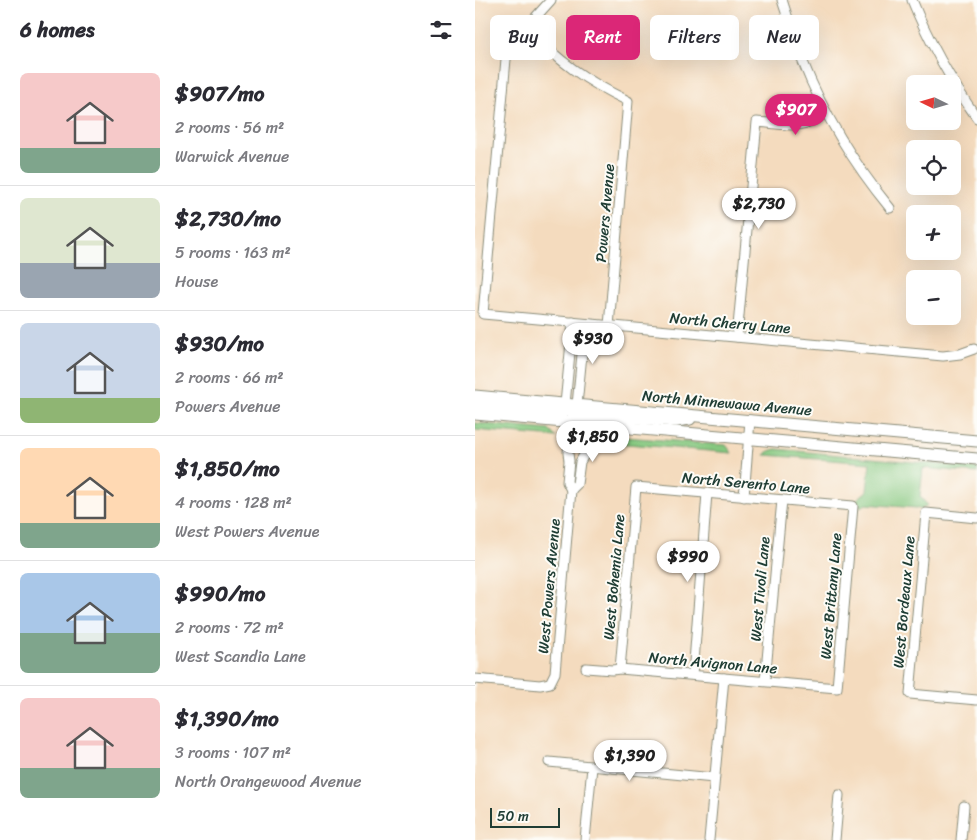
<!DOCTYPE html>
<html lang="en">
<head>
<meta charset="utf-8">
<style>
	body { margin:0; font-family:Sriracha,sans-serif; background:#f2f2f3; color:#2b2b33; height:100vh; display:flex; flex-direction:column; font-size:19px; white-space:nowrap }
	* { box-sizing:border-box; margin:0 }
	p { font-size:16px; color:#7c7c81 }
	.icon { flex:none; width:28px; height:28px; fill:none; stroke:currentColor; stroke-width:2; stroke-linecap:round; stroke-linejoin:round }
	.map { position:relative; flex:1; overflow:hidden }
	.details { display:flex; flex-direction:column; background:#fff; width:475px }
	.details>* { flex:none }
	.banner { position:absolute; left:15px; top:15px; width:411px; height:45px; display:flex; gap:10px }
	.needle { width:32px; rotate:275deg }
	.fabs { position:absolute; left:431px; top:75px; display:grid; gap:10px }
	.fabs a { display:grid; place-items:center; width:55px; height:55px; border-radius:8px; background:#fff; box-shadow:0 5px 20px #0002; font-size:25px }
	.scale { position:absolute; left:15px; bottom:12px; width:70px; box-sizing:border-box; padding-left:5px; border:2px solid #1f3d34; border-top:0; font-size:14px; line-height:18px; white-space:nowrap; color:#1f3d34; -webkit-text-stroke:4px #fdfcf7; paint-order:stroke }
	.price { position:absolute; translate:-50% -42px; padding:0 11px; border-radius:18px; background:#fff; color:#222; font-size:16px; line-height:32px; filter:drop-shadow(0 1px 2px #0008) }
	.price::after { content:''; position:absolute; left:50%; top:30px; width:15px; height:11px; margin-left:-8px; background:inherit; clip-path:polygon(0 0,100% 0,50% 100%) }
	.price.selected { background:#db2777; color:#fff }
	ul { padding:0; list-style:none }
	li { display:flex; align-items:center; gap:15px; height:125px; padding:0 20px }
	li+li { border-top:1px solid #e1e1e2 }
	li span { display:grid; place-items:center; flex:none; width:140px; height:100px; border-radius:8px; color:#555 }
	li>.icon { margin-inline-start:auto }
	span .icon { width:60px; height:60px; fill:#fffc; stroke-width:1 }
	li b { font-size:21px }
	h2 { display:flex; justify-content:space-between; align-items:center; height:60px; padding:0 20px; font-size:21px }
	.chip { padding:0 18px; border-radius:8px; background:#fff; box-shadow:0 5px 20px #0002; font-size:18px; line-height:45px }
	.chip.selected { background:#db2777; color:#fff }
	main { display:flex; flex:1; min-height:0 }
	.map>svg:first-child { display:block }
	.green { fill:#86c77f; stroke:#52825a }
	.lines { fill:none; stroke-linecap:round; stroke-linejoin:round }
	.minor-casing { stroke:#8a8c79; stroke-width:11 }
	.major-casing { stroke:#8a8c79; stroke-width:13 }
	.minor { stroke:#fff; stroke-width:9 }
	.major { stroke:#fff; stroke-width:11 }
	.labels { text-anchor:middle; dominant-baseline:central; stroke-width:4; stroke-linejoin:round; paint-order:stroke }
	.street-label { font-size:15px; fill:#1f3d34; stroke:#fdfcf7 }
</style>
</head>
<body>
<main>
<section class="details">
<h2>6 homes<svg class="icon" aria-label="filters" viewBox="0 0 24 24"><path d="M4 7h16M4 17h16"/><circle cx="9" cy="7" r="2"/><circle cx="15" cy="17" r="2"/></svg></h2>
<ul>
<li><span style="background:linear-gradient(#f6c9c9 75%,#7fa58c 0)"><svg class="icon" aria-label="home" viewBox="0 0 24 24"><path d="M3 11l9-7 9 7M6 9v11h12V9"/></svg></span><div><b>$907/mo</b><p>2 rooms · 56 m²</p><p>Warwick Avenue</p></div></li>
<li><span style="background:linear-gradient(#dfe7d0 65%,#9aa5b1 0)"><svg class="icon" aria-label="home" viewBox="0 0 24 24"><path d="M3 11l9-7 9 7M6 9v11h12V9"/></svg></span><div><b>$2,730/mo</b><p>5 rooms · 163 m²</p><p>House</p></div></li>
<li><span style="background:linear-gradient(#c9d6e8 75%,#8fb573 0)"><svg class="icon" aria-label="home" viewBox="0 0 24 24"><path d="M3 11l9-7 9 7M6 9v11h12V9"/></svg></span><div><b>$930/mo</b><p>2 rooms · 66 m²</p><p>Powers Avenue</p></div></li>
<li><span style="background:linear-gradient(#ffd9b3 75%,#7fa58c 0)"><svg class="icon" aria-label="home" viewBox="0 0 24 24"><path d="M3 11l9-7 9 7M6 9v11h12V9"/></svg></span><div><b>$1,850/mo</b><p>4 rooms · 128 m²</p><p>West Powers Avenue</p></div></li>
<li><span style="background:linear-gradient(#a9c7e8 60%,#7fa58c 0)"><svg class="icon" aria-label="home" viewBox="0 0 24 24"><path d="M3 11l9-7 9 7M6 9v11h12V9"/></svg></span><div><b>$990/mo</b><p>2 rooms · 72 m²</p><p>West Scandia Lane</p></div></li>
<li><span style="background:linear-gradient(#f6c9c9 70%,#7fa58c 0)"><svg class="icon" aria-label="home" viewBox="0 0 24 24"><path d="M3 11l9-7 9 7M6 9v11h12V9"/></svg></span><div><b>$1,390/mo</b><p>3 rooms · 107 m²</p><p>North Orangewood Avenue</p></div></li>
</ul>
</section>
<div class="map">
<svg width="502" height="840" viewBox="0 0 502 840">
	<rect width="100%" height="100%" fill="#fdfcf7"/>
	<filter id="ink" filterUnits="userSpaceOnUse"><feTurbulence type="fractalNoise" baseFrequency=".02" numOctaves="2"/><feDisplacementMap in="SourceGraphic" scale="10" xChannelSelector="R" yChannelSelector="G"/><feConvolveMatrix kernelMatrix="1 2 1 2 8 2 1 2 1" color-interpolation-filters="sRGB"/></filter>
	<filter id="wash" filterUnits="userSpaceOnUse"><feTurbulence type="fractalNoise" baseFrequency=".0096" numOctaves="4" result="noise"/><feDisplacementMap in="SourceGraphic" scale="20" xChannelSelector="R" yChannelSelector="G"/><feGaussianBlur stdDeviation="1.12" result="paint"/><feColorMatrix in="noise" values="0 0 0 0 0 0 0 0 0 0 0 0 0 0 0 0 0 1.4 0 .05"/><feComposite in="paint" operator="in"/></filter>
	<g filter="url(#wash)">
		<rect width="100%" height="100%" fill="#f4dbbe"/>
		<g class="green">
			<polygon points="0,423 74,430 81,437 0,430"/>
			<polygon points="125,435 251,445 257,453 117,441"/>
			<polygon points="301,449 502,468 502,473 448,468 445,496 452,505 446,510 442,508 391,504 386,507 381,500 392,491 395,463 290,455 292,452"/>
		</g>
	</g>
	<g filter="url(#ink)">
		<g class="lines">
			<defs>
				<g id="minor">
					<polyline points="76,0 41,39 31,59 8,314 468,356 485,354 499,349"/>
					<path d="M307,0C314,21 320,42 328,62C349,115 379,164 415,208"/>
					<path d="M437,0C454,42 476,81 502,118"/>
					<path d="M51,27C83,61 111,81 153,101L134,326"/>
					<path d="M262,337L282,122C298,123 318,128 334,122C340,120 346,116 351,112"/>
					<polyline points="90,404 98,322"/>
					<polyline points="102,405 110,324"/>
					<polyline points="96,490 102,484 105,462 109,455 112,424"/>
					<polyline points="269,497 275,420"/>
					<polyline points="502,518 451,513 435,694 502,700"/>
					<polyline points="111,668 137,670 145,669 362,688 378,506 161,487 145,669"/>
					<polyline points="218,675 232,493"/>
					<polyline points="0,679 65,685 75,683 80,673 96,490 92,482 94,461 93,453 96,422"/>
					<polyline points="290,681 307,500"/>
					<polyline points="74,762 239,778"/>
					<polyline points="110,840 117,767"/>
					<polyline points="234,840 249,678"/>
					<polyline points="360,840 364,795"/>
					<polyline points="486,840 489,806"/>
				</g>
				<g id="major">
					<polyline points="0,396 502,441"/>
					<polyline points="0,404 89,412 96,410 102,405"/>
					<polyline points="0,414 502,459"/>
					<polyline points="96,422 98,418 108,414 201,421 215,419"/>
				</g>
			</defs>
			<use href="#minor" class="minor-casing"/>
			<use href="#major" class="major-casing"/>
			<use href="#minor" class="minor"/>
			<use href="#major" class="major"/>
		</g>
	</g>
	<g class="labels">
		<g class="street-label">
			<text transform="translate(130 213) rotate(-85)">Powers Avenue</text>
			<text transform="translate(255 323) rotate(5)">North Cherry Lane</text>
			<text transform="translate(252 403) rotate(5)">North Minnewawa Avenue</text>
			<text transform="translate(271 483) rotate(5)">North Serento Lane</text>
			<text transform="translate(139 577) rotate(-85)">West Bohemia Lane</text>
			<text transform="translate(74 586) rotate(-85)">West Powers Avenue</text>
			<text transform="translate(285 589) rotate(-85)">West Tivoli Lane</text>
			<text transform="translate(356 596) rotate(-85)">West Brittany Lane</text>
			<text transform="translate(429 602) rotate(-85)">West Bordeaux Lane</text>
			<text transform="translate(238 663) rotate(5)">North Avignon Lane</text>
		</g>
	</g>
</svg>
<div class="fabs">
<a><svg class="needle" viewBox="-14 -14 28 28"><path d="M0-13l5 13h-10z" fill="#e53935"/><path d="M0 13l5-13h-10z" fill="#7c7c81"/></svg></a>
<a><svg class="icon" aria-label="locate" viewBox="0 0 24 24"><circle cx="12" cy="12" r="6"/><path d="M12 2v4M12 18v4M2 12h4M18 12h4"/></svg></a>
<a>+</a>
<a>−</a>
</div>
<div class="scale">50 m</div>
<b class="price selected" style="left:321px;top:136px">$907</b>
<b class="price" style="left:284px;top:230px">$2,730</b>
<b class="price" style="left:118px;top:365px">$930</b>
<b class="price" style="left:118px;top:463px">$1,850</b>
<b class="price" style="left:213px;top:583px">$990</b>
<b class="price" style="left:155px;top:782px">$1,390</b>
<div class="banner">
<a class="chip">Buy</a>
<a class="chip selected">Rent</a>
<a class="chip">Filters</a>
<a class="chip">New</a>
</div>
</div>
</main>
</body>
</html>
